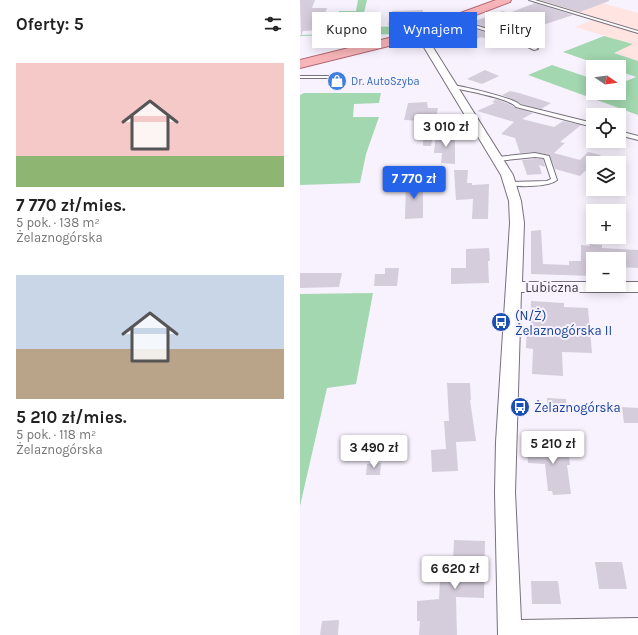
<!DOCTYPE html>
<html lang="pl">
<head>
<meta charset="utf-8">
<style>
	body { margin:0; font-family:Karla,sans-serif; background:#f6f6f6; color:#222; height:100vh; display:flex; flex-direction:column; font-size:15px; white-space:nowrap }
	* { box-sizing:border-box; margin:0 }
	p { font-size:13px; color:#767676 }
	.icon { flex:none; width:22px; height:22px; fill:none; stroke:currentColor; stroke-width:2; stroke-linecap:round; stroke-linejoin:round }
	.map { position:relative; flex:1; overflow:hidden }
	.drawer { display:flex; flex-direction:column; background:#fff; width:300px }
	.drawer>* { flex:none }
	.hud { position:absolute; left:12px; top:12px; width:266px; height:36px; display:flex; gap:8px }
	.needle { width:26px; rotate:103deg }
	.controls { position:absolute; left:286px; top:60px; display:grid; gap:8px }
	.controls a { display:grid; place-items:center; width:40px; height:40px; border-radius:0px; background:#fff; box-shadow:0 2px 10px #0003; font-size:20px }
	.price { position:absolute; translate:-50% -34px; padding:0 9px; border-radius:4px; background:#fff; color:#222; font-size:13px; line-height:26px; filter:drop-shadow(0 1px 2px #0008) }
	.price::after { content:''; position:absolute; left:50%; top:24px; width:12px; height:9px; margin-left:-6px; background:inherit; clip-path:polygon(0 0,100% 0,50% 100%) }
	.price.current { background:#2563eb; color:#fff }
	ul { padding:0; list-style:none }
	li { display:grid; align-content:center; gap:8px; height:212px; padding:0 16px }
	li span { display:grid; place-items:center; height:124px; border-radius:0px; color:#555 }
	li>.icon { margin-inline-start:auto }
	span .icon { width:72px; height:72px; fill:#fffc; stroke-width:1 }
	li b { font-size:17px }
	h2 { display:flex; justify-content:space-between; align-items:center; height:48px; padding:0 16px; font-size:17px }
	.pill { padding:0 14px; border-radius:0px; background:#fff; box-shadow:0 2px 10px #0003; font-size:14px; line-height:36px }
	.pill.current { background:#2563eb; color:#fff }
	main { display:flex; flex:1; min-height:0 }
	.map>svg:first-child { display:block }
	.industrial { fill:#ffe4e2 }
	.green { fill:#a2d7af }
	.building { fill:#d5cddc }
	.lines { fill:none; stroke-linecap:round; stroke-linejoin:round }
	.lane-casing { stroke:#77717e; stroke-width:2 }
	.street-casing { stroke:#77717e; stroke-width:2 }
	.primary-casing { stroke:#b36870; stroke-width:2 }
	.lane { fill:#fff; fill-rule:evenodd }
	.street { fill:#fff; fill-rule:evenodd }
	.primary { fill:#f8b5b9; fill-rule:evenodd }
	.labels { text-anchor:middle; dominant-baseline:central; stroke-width:4; stroke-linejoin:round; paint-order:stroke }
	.far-shop-label { font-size:11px; fill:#366cbe; stroke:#f8f2fe; text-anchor:start }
	.street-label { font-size:13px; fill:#3a373d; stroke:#f8f2fe }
	.transit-label { font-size:13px; fill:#164399; stroke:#f8f2fe; text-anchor:start }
</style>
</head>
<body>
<main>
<section class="drawer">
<h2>Oferty: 5<svg class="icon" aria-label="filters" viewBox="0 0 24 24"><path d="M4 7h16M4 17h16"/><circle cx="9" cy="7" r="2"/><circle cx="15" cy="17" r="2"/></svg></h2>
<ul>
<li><span style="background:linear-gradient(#f6c9c9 75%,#8fb573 0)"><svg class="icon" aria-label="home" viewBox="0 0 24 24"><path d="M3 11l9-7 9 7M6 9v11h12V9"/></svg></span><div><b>7 770 zł/mies.</b><p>5 pok. · 138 m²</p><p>Żelaznogórska</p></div></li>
<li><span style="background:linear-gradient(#c9d6e8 60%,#b9a48a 0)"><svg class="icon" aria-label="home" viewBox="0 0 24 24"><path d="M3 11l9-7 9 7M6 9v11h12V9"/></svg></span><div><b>5 210 zł/mies.</b><p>5 pok. · 118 m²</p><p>Żelaznogórska</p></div></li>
</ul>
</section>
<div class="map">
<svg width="338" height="635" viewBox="0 0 338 635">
	<rect width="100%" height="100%" fill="#f8f2fe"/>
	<polygon class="industrial" points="231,0 291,0 338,13 338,61 314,53 332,44 275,27 295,19"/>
	<g class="green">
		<polygon points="58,0 67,0 63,17 65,18 64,27 126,26 102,34 0,36 0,35 33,34 34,29 41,29 42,21 36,21 47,20 47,18 40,18 40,20 37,20 38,16 41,17 50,16 50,14 39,14 39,11 56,11"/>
		<polygon points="304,36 333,44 314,53 338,61 338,115 228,75 252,65 293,79 293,93 319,93 319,84 336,77 319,71 319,67 306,67 263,52"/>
		<polygon points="4,93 81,93 79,103 54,104 53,117 79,117 66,154 60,183 0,185 0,95"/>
		<polygon points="73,293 56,384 27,388 0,506 0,294"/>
	</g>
	<g class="building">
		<polygon points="0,0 15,0 12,8 27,8 20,30 3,31 1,37"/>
		<polygon points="240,0 309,0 309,1 280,12"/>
		<polygon points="235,3 273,15 237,27 231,26 208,34 172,22 203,11 209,13"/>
		<polygon points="123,10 123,24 88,25 92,11"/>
		<polygon points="163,25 199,37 190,40 181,37 163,44 136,36"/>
		<polygon points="185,70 199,76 182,84 167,79"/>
		<polygon points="210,91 219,93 251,103 241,109 221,104 202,95"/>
		<polygon points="196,99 211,105 216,108 233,113 222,119 254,127 263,121 281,125 260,142 265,143 254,153 280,160 288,152 301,155 280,176 255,169 249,155 235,152 220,153 215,138 201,134 214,122 177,111 195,103 192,102"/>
		<polygon points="127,102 128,108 138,108 131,146 123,146 124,121 104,120 108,103"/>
		<polygon points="136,134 149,134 149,137 155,137 155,164 141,163 142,153 134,153"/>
		<polygon points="235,159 243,159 245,167 239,165 242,174 227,175 222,160"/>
		<polygon points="154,170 168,170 167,183 172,183 172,185 189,184 188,219 172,219 173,199 156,200"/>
		<polygon points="123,181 123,218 105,219 106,182"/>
		<polygon points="241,230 243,264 269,265 269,261 281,261 281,245 290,246 289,244 302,245 302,248 338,250 338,268 319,267 319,259 293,259 293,276 231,274 231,231"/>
		<polygon points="189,248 190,261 188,261 189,283 151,284 151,268 166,268 166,249"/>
		<polygon points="85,268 99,268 97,286 74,286 75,274 85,274"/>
		<polygon points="0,273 42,273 39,287 0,288"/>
		<polygon points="231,301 264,303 264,307 288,308 292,353 262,352 263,376 232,374 233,349 226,348 227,327 230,327"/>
		<polygon points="147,383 170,383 171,400 170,400 176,441 156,442 158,471 132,472 131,450 146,449 144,421 149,421"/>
		<polygon points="247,398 266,399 267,413 247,412"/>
		<polygon points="322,407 338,408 338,423 324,423"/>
		<polygon points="251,440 267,440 270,465 267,465 271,494 253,495 252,491 248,491 245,464 228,463 227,445 251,445"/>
		<polygon points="81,463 80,475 66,475 67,464"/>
		<polygon points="154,540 185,541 184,598 156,597 157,635 119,635 120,621 117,621 117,601 139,599 140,579 152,580"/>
		<polygon points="295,562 322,562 327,589 299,589"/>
		<polygon points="231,581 258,581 261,604 232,604"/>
		<polygon points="39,620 38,635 20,635 22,621"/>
	</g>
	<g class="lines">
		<defs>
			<g id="lane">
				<polygon points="229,0 235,0 338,31 338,33"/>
				<polygon points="156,19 220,39 238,49 234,50 216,41 155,21"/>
				<polygon points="0,76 34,76 36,77 34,78 0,78"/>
				<path d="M149,85C159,85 215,98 220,105L293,123V127L216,107C210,98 162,90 149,87Z"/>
				<polygon points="319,131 338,136 338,140 319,135"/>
				<path d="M235,153L249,156L257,180C249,187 220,187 209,185V183L211,182L247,181L251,179L244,158L235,157L197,161L194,159L197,157Z"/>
			</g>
			<polygon id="street" points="114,32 125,37 129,41 213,175 221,201 224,223 222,282 293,282 293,285 319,285 319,282 338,282 338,292 221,292 215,492 221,620 338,618 338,635 198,635 195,492 196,442 210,223 209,201 201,175 122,44 110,35"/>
			<polygon id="primary" points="196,0 211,0 210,2 105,42 0,68 0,60 97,36"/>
		</defs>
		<use href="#lane" class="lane-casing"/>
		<use href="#street" class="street-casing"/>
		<use href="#primary" class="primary-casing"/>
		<use href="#lane" class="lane"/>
		<use href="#street" class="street"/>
		<use href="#primary" class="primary"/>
	</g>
	<defs>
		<symbol id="shop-disc" viewBox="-11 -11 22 22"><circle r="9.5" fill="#3f7fe0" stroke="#f8f2fe"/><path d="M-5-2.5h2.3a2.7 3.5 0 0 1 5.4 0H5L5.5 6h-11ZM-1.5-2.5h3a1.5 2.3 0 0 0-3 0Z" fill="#fff"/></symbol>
		<symbol id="bus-disc" viewBox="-11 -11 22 22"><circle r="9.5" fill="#1a4fb4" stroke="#f8f2fe"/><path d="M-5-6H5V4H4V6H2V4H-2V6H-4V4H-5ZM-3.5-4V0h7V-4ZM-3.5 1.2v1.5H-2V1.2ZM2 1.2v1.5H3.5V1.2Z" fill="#fff"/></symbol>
	</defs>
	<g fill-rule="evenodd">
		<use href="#shop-disc" x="26" y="70" width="22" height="22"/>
		<use href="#bus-disc" x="190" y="311" width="22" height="22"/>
		<use href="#bus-disc" x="209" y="396" width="22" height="22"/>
	</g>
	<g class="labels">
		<g class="far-shop-label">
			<text x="51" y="81">Dr. AutoSzyba</text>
		</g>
		<g class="street-label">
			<text x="252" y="287">Lubiczna</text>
		</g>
		<g class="transit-label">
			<text x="215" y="315">(N/Ż)<tspan x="215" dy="15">Żelaznogórska II</tspan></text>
			<text x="234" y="407">Żelaznogórska</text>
		</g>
	</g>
</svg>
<div class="controls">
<a><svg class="needle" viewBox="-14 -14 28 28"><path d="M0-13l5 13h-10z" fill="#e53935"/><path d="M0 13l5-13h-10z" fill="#767676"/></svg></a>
<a><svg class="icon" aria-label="locate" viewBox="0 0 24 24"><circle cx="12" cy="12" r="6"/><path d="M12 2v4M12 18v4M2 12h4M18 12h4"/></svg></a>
<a><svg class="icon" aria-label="layers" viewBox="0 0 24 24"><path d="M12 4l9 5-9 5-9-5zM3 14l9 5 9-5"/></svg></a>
<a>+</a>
<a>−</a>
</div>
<b class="price" style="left:146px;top:148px">3 010 zł</b>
<b class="price current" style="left:114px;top:200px">7 770 zł</b>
<b class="price" style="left:253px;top:465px">5 210 zł</b>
<b class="price" style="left:74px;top:469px">3 490 zł</b>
<b class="price" style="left:155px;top:590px">6 620 zł</b>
<div class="hud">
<a class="pill">Kupno</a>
<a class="pill current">Wynajem</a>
<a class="pill">Filtry</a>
</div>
</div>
</main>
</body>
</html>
